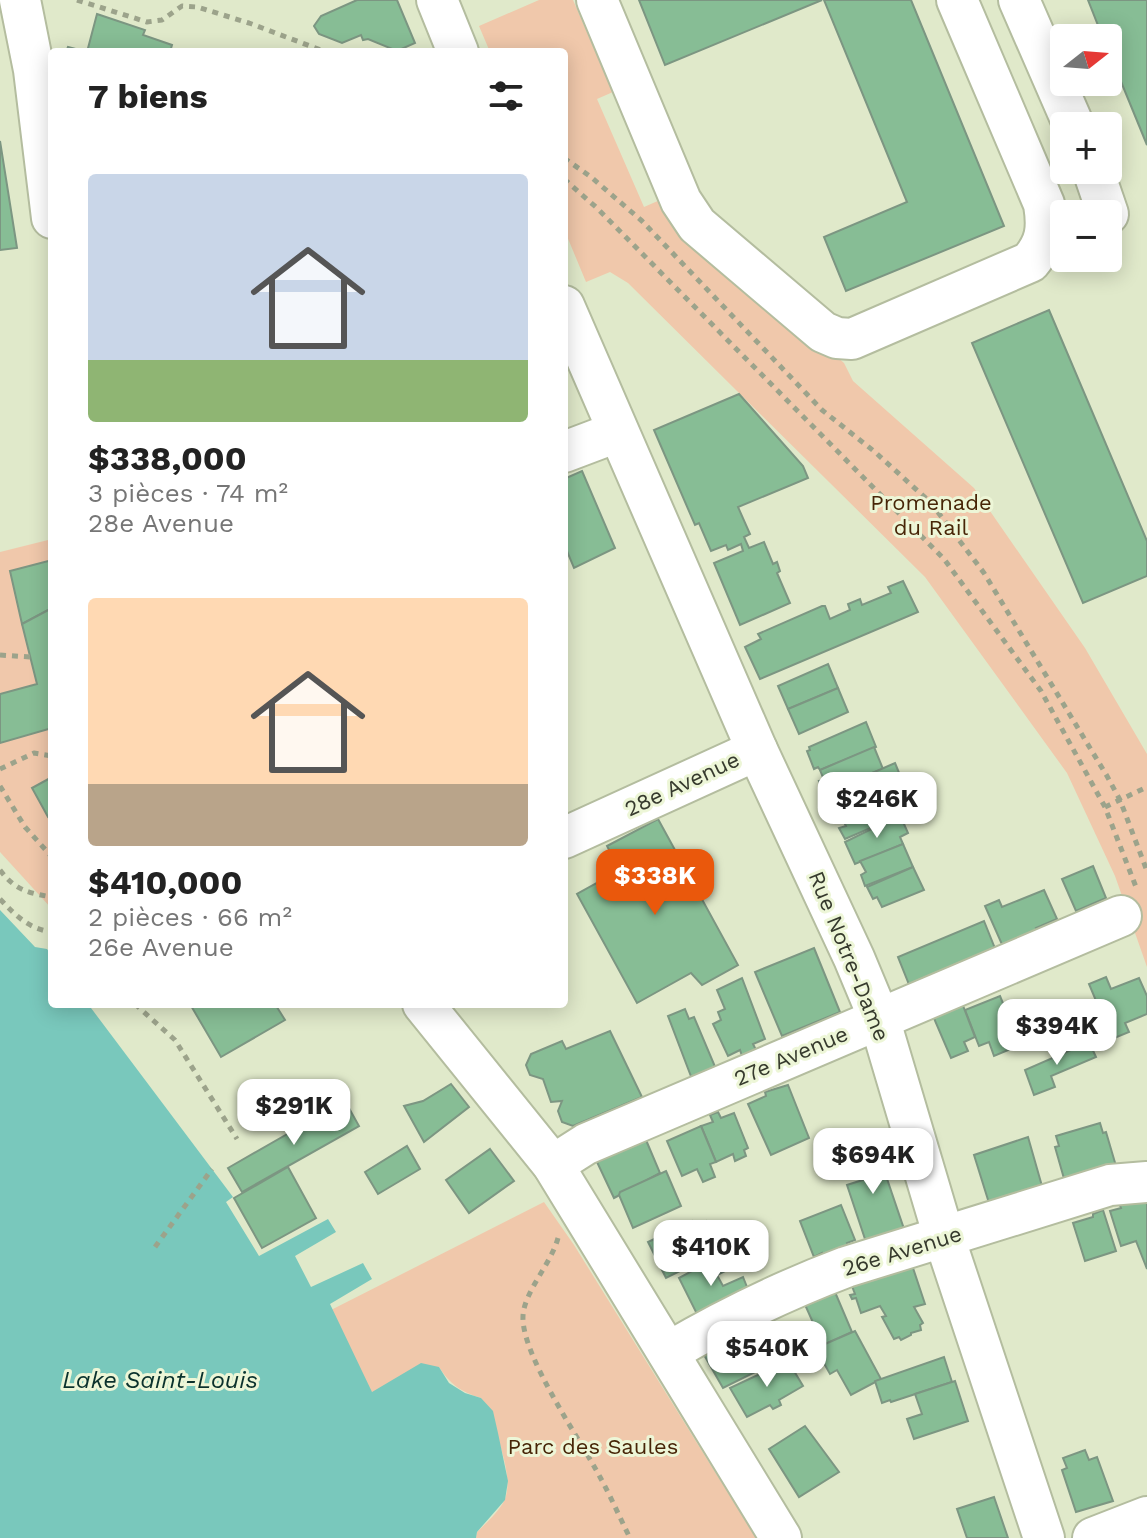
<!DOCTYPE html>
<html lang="fr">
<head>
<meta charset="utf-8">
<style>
	body { margin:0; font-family:"Work Sans",sans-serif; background:#f6f6f6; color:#222; height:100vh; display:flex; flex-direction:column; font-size:30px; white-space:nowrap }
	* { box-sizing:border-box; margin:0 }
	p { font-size:26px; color:#767676 }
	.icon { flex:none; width:44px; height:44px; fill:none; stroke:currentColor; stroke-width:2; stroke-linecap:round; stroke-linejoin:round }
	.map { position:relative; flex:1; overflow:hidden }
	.details { position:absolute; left:48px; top:48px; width:520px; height:960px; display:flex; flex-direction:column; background:#fff; border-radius:8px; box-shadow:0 4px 20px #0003 }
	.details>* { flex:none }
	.needle { width:52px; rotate:73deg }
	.tools { position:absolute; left:1050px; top:24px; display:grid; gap:16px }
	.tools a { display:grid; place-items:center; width:72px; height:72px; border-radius:8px; background:#fff; box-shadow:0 4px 20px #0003; font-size:40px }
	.price { position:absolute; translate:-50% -68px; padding:0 18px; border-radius:16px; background:#fff; color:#222; font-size:26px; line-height:52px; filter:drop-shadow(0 2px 4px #0008) }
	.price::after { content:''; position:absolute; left:50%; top:48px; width:24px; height:18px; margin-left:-12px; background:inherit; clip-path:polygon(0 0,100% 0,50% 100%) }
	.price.on { background:#ea580c; color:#fff }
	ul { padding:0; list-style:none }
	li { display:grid; align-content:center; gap:16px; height:424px; padding:0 40px }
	li span { display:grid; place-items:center; height:248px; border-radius:8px; color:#555 }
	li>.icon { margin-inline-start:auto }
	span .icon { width:144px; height:144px; fill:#fffc; stroke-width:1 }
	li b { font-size:34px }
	h2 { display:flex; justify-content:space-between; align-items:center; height:96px; padding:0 40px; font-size:34px }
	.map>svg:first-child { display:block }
	.green { fill:#f0c8ab }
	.water { fill:#79c8bc }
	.building { fill:#87bd95; stroke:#7c9682; stroke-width:2 }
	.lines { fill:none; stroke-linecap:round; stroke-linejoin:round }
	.minor-casing { stroke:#b4bd9f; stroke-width:44 }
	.path { stroke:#9ca38b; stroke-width:5; stroke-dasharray:6 6; stroke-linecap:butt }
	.minor { stroke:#fff; stroke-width:40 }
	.labels { text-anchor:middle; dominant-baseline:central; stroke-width:6; stroke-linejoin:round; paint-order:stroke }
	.park-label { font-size:22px; fill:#472507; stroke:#edf6d7 }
	.street-label { font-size:22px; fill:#363a2d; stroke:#edf6d7 }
	.water-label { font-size:24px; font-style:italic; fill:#0b322d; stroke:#edf6d7 }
</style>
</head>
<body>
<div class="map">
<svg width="1147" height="1538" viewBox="0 0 1147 1538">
	<rect width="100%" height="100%" fill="#e0e9ca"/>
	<g class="green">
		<polygon points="539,0 573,0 613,92 597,99 644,207 660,200 844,363 853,381 974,488 1085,648 1147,754 1147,967 1115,876 1067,773 925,577 628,283 610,272 586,282 564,229 564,52 490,52 479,26"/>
		<polygon points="52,539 52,909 0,852 0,552"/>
		<path d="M544,1202L574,1245L756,1538H476L477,1532C486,1523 500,1511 505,1499C515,1473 492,1422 481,1398C461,1392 450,1384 439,1367L372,1393L331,1310Z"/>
	</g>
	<polygon class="water" points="0,910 35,947 47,949 52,956 52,1004 88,1004 233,1197 226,1202 259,1256 328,1219 336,1232 295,1256 311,1287 363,1263 372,1279 330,1304 372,1392 421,1363 439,1367 449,1383 465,1393 481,1398 493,1411 498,1433 508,1481 505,1500 477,1532 476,1538 0,1538"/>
	<g class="building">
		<polygon points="357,0 397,0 415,43 397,51 368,39 363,40 361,35 342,43 319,34 314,26 321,16"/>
		<polygon points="639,0 822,0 665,65"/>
		<polygon points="824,0 911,0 1004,226 846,291 824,237 907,202"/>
		<polygon points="1088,0 1147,0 1147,145 1108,50 1108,38 1103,38"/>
		<polygon points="97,14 145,30 143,35 172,45 170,52 66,52 68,47 87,52"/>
		<polygon points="0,141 17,248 0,250"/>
		<polygon points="1049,310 1147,541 1147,576 1083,603 972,343"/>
		<polygon points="739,394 803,466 808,478 738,507 750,534 744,537 749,548 764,542 773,564 777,562 780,571 777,573 790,603 740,625 714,563 743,551 741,544 728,550 726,545 711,551 699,523 695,525 654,430"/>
		<polygon points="582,471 615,548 574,568 564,544 564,479"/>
		<polygon points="52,560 52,608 22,624 10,571"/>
		<polygon points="903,581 918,612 760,679 745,647 761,639 758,634 822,606 825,606 830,619 850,610 848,604 860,599 862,605 891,593 888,587"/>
		<polygon points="52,608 52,728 0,743 0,694 37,684 22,624"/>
		<polygon points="828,664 838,688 788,709 778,686"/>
		<polygon points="838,688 848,712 799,734 788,709"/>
		<polygon points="866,722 876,747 820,770 818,767 814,769 807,751 810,750 809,747"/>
		<polygon points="874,747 883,769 823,791 819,781 824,780 820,770"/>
		<polygon points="895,763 902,780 891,787 892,793 838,815 833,803 829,805 824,794"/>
		<polygon points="52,777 52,815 48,817 32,788"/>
		<polygon points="892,793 901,815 845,839 839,828 846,826 840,814"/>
		<polygon points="900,815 908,833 900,837 903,844 855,864 845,842"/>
		<polygon points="658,819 738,965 702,985 691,973 637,1003 577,894 620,870 607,846"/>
		<polygon points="903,844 913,867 865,886 861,875 866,872 860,861"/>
		<polygon points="1093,866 1106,898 1076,911 1062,879"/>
		<polygon points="913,867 924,890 882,907 877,897 873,899 867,887"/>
		<polygon points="1044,890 1057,919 1036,928 1039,933 1004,949 985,906 999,900 1002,907"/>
		<polygon points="984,921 996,951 910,987 898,957"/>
		<polygon points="814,948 840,1012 782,1036 755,972"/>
		<polygon points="1106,977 1111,989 1139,978 1147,996 1147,1014 1125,1023 1129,1032 1112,1039 1089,984"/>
		<polygon points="742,978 765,1039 753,1044 756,1050 742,1056 740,1050 728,1056 713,1024 721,1020 718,1012 725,1009 717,990"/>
		<polygon points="1000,996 1020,1045 994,1056 989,1042 979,1046 965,1010"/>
		<polygon points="962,1003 975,1037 964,1042 968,1051 951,1058 933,1016"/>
		<polygon points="190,1004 275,1004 285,1020 221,1057"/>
		<polygon points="685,1009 689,1019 694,1017 716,1069 692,1079 668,1016"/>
		<polygon points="610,1031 642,1097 573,1126 562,1122 558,1111 562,1101 551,1102 543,1079 530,1075 526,1065 531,1054 562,1041 566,1049"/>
		<polygon points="1089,1042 1096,1057 1051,1076 1055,1087 1034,1095 1025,1070"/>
		<polygon points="451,1084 469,1107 424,1142 404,1106 423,1101"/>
		<polygon points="788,1085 809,1138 771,1155 748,1104 766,1096 765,1092"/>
		<polygon points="345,1101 359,1126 242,1192 228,1168"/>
		<polygon points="718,1112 721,1118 734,1113 748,1148 744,1150 746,1156 735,1161 733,1154 716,1162 701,1126 713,1122 710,1115"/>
		<polygon points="1100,1123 1103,1133 1106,1132 1116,1166 1065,1182 1055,1147 1059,1146 1056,1136"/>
		<polygon points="701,1126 716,1162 710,1164 715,1177 703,1182 697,1169 682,1176 667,1141"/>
		<polygon points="1028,1137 1042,1186 989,1203 974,1155"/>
		<polygon points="646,1140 660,1173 614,1198 597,1162"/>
		<polygon points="407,1146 420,1169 378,1194 365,1172"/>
		<polygon points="886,1148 890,1161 882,1164 904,1229 866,1242 847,1185 869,1178 867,1170 840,1178 836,1166"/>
		<polygon points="490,1149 514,1181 469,1213 446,1180"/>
		<polygon points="288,1167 316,1218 262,1248 234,1198"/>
		<polygon points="666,1171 681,1206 633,1228 619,1195 620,1192"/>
		<polygon points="1129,1199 1130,1204 1147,1199 1147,1269 1136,1241 1121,1246 1110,1211 1121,1208 1119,1203"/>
		<polygon points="841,1205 855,1240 847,1243 849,1248 823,1258 822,1253 814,1257 800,1221"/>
		<polygon points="1103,1210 1116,1251 1085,1261 1073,1223 1093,1217 1093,1214"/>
		<polygon points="692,1221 695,1226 706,1221 718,1246 707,1251 710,1256 666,1278 648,1242"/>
		<polygon points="720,1256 727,1270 717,1275 723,1286 743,1277 749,1292 699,1318 679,1278"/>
		<polygon points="911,1262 925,1304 914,1307 923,1323 920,1325 921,1330 911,1333 911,1335 901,1340 899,1337 894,1339 882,1317 886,1316 880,1306 861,1313 856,1298 852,1299 850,1295 855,1294 850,1281"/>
		<polygon points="832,1285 852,1332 823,1345 802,1298"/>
		<polygon points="764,1315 774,1335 779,1332 794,1358 765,1371 763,1368 723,1388 700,1348"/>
		<polygon points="855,1331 881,1379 851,1395 837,1370 830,1374 817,1351 825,1344"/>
		<polygon points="944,1357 952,1382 891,1402 890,1400 882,1403 875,1381"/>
		<polygon points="788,1361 803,1386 779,1400 781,1405 773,1409 770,1405 747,1417 730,1388"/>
		<polygon points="955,1381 968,1421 914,1439 907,1419 922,1414 915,1394"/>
		<polygon points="805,1426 839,1472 799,1497 769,1449"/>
		<polygon points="1085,1450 1089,1460 1097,1457 1113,1501 1076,1512 1062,1470 1067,1468 1063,1458"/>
		<polygon points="994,1497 1008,1538 967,1538 957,1509"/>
	</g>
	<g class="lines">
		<defs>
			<g id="minor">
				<polyline points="20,0 34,70 52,218"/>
				<polyline points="437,0 458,52"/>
				<path d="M597,0L681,201L697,225L823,332L837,338L852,339L1030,262C1046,243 1048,229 1044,204L957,0"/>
				<polyline points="1019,0 1074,126"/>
				<polyline points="1093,170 1108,214"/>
				<polyline points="564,306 757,750 854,958 879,1018 944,1237 1044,1538"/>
				<polyline points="564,452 617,432"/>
				<polyline points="564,838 757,750"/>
				<polyline points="423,1004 553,1165 781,1538"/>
				<polyline points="553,1165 586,1144 1121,916"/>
				<path d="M669,1352C725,1319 785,1290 846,1267L1110,1185L1147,1182"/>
				<polyline points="1093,1538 1147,1517"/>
			</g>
		</defs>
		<use href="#minor" class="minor-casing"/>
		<g class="path">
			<polyline points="77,0 147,22 162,20 182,6 197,7 249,23 326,52"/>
			<polyline points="564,158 591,177 642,221 822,410 875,452 931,503 984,573 1107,776 1120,800 1147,871"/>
			<polyline points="564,179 597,208 944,559 1041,691 1105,807 1136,887"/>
			<polyline points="0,655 30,657"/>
			<polyline points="0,769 34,753 52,756"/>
			<polyline points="0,786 25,827 52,857"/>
			<polyline points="1105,807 1147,787"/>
			<path d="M0,870C15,890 28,893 52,897"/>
			<path d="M0,899C16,916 29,929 52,932"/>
			<polyline points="135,1004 175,1040 237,1139"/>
			<path d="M558,1238C551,1264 524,1292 523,1316C521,1355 580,1439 600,1477C611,1497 620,1518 630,1538"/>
			<polyline points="155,1247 212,1169"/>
		</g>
		<use href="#minor" class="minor"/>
	</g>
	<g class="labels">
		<g class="park-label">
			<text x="931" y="502">Promenade<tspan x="931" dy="25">du Rail</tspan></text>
			<text x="593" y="1446">Parc des Saules</text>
		</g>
		<g class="street-label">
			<text transform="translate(682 784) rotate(-25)">28e Avenue</text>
			<text transform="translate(849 956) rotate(68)">Rue Notre-Dame</text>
			<text transform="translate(791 1056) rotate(-23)">27e Avenue</text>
			<text transform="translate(902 1251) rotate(-17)">26e Avenue</text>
		</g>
		<g class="water-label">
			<text x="160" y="1380">Lake Saint-Louis</text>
		</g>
	</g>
</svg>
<div class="tools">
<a><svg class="needle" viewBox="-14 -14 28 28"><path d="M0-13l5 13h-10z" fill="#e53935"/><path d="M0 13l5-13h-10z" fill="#767676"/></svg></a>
<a>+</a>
<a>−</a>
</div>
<b class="price" style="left:877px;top:840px">$246K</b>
<b class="price on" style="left:655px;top:917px">$338K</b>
<b class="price" style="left:1057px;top:1067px">$394K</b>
<b class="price" style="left:294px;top:1147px">$291K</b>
<b class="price" style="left:873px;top:1196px">$694K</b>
<b class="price" style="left:711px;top:1288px">$410K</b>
<b class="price" style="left:767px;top:1389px">$540K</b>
<section class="details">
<h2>7 biens<svg class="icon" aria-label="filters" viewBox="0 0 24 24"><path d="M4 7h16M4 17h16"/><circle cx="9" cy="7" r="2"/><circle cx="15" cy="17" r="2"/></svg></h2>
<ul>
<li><span style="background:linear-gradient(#c9d6e8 75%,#8fb573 0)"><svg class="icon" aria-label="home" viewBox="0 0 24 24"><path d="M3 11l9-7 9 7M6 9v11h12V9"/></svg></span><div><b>$338,000</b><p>3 pièces · 74 m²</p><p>28e Avenue</p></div></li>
<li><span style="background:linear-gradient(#ffd9b3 75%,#b9a48a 0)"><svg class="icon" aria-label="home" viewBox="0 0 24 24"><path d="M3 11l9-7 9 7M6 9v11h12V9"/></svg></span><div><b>$410,000</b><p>2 pièces · 66 m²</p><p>26e Avenue</p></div></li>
</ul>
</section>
</div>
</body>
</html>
